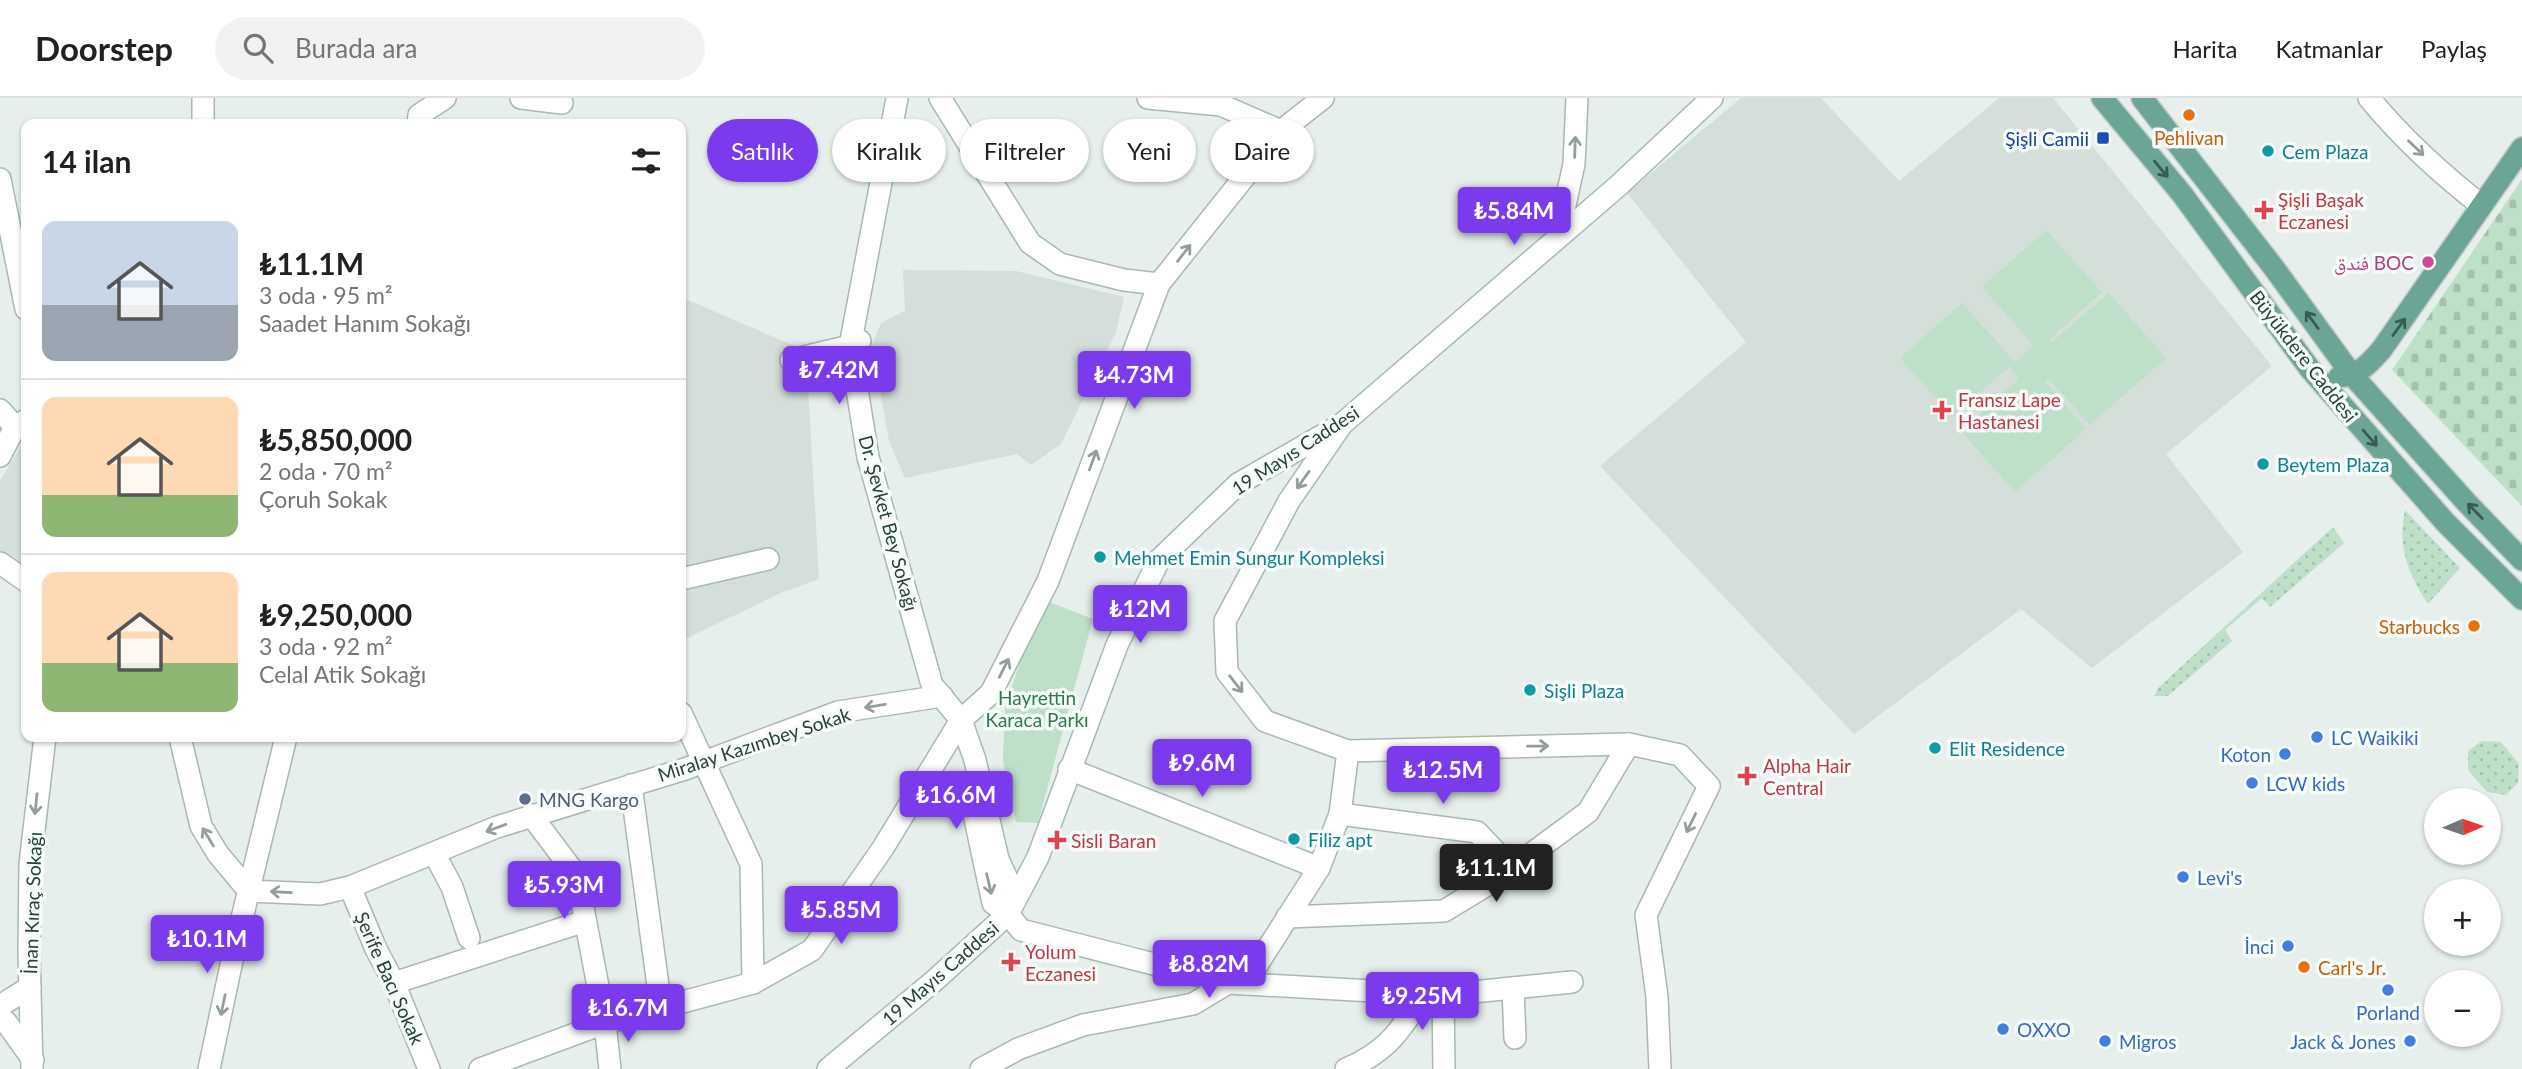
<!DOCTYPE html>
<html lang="tr">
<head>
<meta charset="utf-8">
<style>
	body { margin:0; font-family:Lato,"Noto Naskh Arabic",sans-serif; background:#f2f2f2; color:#202124; height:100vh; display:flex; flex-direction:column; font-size:26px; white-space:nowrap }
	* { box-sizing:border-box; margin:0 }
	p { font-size:23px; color:#757577 }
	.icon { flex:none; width:38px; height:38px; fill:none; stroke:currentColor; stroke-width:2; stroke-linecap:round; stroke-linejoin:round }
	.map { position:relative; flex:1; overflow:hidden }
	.panel { position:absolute; left:21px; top:21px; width:665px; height:623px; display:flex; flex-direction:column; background:#fff; border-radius:14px; box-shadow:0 2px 5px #0004 }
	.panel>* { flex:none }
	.banner { position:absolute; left:707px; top:21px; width:665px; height:63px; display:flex; gap:14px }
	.needle { width:46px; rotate:88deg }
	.buttons { position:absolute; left:2424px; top:690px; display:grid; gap:14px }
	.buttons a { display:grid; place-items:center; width:77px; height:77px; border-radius:50%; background:#fff; box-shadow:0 2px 5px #0004; font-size:35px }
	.price { position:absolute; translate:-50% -60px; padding:0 16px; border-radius:7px; background:#7c3aed; color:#fff; font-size:23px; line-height:46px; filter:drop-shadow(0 2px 4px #0008) }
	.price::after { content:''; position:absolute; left:50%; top:42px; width:21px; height:16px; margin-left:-10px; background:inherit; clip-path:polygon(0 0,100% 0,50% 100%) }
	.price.on { background:#222; color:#fff }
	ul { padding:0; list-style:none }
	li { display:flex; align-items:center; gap:21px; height:175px; padding:0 21px }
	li+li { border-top:2px solid #e0e0e0 }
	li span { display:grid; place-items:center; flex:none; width:196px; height:140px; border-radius:14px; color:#555 }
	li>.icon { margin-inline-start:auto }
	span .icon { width:84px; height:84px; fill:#fffc; stroke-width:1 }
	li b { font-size:30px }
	h2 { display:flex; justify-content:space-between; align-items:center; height:84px; padding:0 21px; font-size:30px }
	.chip { padding:0 24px; border-radius:32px; background:#fff; box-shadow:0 2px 5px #0004; font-size:24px; line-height:63px }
	.chip.on { background:#7c3aed; color:#fff }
	header { display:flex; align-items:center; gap:42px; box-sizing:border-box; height:98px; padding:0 35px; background:#fff; border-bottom:2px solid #e0e0e0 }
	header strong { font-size:33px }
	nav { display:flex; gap:38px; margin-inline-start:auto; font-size:24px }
	.search { width:490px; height:63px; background:#f2f2f2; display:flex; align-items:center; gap:18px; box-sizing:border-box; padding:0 24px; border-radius:38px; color:#757577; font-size:26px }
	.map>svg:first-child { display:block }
	.built { fill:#d4dfda }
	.grass { fill:url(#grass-dots) }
	.cemetery { fill:url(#cemetery-stones) }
	.park { fill:#bfe0c8 }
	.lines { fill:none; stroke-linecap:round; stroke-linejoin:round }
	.street-casing { stroke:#a8b8b2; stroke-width:24 }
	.secondary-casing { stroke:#a4bbb3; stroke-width:24 }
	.primary-casing { stroke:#c2cac8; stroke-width:24 }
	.street { stroke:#fff; stroke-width:21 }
	.secondary { stroke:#fff; stroke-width:21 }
	.primary { stroke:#6aa596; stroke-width:21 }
	.oneway { stroke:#92a09c }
	.oneway2 { stroke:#365b51 }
	.food-dot { fill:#e8710a; stroke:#f7fbf9; stroke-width:2.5 }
	.transit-dot { fill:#1a4fb4; stroke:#f7fbf9; stroke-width:2.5 }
	.culture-dot { fill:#0f9aa8; stroke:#f7fbf9; stroke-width:2.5 }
	.health-dot { fill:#e0444e; stroke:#f7fbf9; stroke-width:2.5 }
	.hotel-dot { fill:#d1479c; stroke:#f7fbf9; stroke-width:2.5 }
	.shop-dot { fill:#3f7fe0; stroke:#f7fbf9; stroke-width:2.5 }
	.service-dot { fill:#5c6f8a; stroke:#f7fbf9; stroke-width:2.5 }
	.labels { text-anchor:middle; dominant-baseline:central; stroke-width:7; stroke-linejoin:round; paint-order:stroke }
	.food-label { font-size:19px; fill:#c56008; stroke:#f7fbf9 }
	.transit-label { font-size:19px; fill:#164399; stroke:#f7fbf9; text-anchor:end }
	.culture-label { font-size:19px; fill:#0d838f; stroke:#f7fbf9; text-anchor:start }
	.health-label { font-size:19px; fill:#be3a42; stroke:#f7fbf9; text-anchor:start }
	.hotel-label { font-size:19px; fill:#b23c85; stroke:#f7fbf9; text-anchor:end }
	.street-label { font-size:19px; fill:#24423a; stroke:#f7fbf9 }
	.park-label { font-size:19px; fill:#2d7a4b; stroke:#f7fbf9 }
	.shop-label { font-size:19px; fill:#366cbe; stroke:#f7fbf9; text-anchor:start }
	.service-label { font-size:19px; fill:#4e5e75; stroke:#f7fbf9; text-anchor:start }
</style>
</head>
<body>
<header>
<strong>Doorstep</strong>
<div class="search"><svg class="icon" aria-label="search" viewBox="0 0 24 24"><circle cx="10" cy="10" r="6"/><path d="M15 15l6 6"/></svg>Burada ara</div>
<nav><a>Harita</a><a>Katmanlar</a><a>Paylaş</a></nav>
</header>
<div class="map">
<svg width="2522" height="971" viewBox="0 0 2522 971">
	<defs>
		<pattern id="grass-dots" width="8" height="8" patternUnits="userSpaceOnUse" patternTransform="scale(1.75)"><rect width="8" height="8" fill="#bfe0c8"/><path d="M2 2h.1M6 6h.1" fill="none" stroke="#a4c1ad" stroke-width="1.8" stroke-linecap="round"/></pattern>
		<pattern id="cemetery-stones" width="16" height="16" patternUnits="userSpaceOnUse" patternTransform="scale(1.75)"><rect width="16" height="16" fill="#bfe0c8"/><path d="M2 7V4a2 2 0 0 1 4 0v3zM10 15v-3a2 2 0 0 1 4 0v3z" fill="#a4c1ad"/></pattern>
	</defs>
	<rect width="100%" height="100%" fill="#e6efeb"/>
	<g class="built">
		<polygon points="1741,0 1821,0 1899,83 1999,0 2053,0 2272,268 2166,356 2243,454 2092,570 2021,511 1854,636 1600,368 1746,244 1627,95"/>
		<polygon points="903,172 1016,173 1124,199 1116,234 1061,346 1031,367 1017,356 905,380 889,343 872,246 881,225 905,213"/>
		<polygon points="681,199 806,253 819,481 781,495 681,543"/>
		<polygon points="26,340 26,477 0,459 0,383"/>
	</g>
	<g class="grass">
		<path d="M2405,412L2460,470L2428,506C2408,476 2397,449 2405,412Z"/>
		<polygon points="2333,429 2344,445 2270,509 2262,500 2225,532 2232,543 2168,598 2154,598 2158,590"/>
		<polygon points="2482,643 2501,644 2519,666 2518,685 2506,697 2487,694 2468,672 2468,653"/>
	</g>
	<polygon class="cemetery" points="2522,81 2522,408 2392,272"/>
	<g class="park">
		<polygon points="2046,132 2102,194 2049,242 2051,245 2109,195 2166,260 2090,327 2048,280 2044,283 2086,331 2015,394 1961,333 2019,281 2009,269 1953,319 1900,260 1962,205 2015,264 2033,247 1982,189"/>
		<polygon points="1041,501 1093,521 1038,725 1016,724 1003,663 1005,609"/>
	</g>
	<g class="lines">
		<defs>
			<g id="street">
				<polyline points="521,0 562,5"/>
				<polyline points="940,0 1030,145 1060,166 1124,182 1159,186"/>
				<polyline points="1148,0 1221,7 1281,33"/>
				<path d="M2369,0C2402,40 2440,75 2481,107"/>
				<polyline points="203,26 203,0"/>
				<polyline points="418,26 419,17 445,0"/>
				<polyline points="0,81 26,211"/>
				<polyline points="1558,139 1574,66 1577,0"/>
				<polyline points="791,262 850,248 860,243"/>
				<polyline points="0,312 15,329"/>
				<polyline points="1342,326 1289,403 1225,523 1227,574 1265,623 1348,653 1629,646 1680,657 1709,688 1646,817 1657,899 1660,971"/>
				<polyline points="0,358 15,329 26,322"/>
				<polyline points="0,465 26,483"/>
				<polyline points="681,481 768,461"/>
				<polyline points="681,615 751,766 753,885"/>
				<polyline points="180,639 201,728 218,756 249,793"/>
				<polyline points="1069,671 1319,770"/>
				<polyline points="631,687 661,910"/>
				<polyline points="1340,716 1477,734 1512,771"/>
				<polyline points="531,717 577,778 605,925 610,971"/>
				<polyline points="434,755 452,789 469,840"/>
				<polyline points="350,789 376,851 394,885 429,971"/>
				<polyline points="249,793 320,796 350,789 497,729 685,671 838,614 942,598"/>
				<polyline points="1287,819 1444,813 1500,779 1588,714 1629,646"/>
				<polyline points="394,885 585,823"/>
				<polyline points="1245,886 1319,770 1340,716 1348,653"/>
				<polyline points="1513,890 1515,940"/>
				<polyline points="1443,897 1572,884"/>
				<polyline points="0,908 30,889"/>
				<polyline points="0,920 6,924 33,962"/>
				<polyline points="32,971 29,854 30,766 45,639"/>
				<polyline points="209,971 234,853 286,639"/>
				<polyline points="480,971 605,925 753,885 812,852 883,750 961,622 991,595 1048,483 1159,186 1281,33 1323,0"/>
				<polyline points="981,971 1018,951 1083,927 1193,906 1228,885"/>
				<path d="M1346,971C1387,954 1401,932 1424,896"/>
			</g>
			<g id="secondary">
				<polyline points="897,0 850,248 868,359 932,587 961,622 975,662 998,761 1012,792 1009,812"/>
				<polyline points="975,721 993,805 1008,816 1021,832 1228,885 1443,897 1444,971"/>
				<polyline points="828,971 934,883 1008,816 1038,759 1117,547 1159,462 1238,386 1342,326 1618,88 1712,0"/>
			</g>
			<g id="primary">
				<polyline points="2102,0 2182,96 2310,271 2446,425 2522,501"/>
				<polyline points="2142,0 2274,170 2352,277 2467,405 2522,462"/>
				<path d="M2339,279C2358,278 2370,265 2382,251L2522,50"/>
			</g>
		</defs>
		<use href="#street" class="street-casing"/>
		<use href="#secondary" class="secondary-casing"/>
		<use href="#primary" class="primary-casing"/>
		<use href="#street" class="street"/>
		<use href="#secondary" class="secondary"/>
		<use href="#primary" class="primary"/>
	</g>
	<defs><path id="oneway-shaft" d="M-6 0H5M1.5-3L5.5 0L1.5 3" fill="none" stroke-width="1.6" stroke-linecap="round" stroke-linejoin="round" transform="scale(1.75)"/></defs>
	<g class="oneway">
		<use href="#oneway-shaft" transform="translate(1575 49) rotate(-88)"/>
		<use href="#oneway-shaft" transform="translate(2416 50) rotate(44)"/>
		<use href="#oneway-shaft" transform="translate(1184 155) rotate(-52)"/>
		<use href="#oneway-shaft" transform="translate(1093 362) rotate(-70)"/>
		<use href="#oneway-shaft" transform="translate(1303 382) rotate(125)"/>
		<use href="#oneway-shaft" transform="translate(1004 570) rotate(-63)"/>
		<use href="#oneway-shaft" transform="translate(1236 586) rotate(52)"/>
		<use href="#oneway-shaft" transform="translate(875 608) rotate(171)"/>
		<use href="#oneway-shaft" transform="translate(1538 648) rotate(-1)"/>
		<use href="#oneway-shaft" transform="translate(36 706) rotate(96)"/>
		<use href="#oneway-shaft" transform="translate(1691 725) rotate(116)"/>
		<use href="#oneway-shaft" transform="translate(496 730) rotate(160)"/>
		<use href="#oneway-shaft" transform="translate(208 739) rotate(-121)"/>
		<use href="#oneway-shaft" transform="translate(989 786) rotate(77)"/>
		<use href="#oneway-shaft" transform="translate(281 794) rotate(-177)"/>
		<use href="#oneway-shaft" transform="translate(223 907) rotate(102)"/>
	</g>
	<g class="oneway2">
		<use href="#oneway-shaft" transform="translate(2161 71) rotate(50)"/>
		<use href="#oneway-shaft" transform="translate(2312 222) rotate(-126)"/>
		<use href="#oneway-shaft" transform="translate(2399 229) rotate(-54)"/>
		<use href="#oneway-shaft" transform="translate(2370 340) rotate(49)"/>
		<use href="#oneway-shaft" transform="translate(2475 413) rotate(-134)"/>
	</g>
	<g class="food-dot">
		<circle cx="2189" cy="17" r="7"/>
		<circle cx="2474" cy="528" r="7"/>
		<circle cx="2304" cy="869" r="7"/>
	</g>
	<rect class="transit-dot" x="2096" y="33" width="14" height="14" rx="3.5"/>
	<g class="culture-dot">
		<circle cx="2268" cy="53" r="7"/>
		<circle cx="2263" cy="366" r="7"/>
		<circle cx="1100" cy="459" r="7"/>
		<circle cx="1530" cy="592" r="7"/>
		<circle cx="1935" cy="650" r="7"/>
		<circle cx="1294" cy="741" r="7"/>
	</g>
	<g class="health-dot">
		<path d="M2260.5 101.5h7v7h7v7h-7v7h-7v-7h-7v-7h7z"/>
		<path d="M1938.5 301.5h7v7h7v7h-7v7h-7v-7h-7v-7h7z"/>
		<path d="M1743.5 667.5h7v7h7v7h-7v7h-7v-7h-7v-7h7z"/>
		<path d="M1053.5 731.5h7v7h7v7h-7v7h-7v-7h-7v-7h7z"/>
		<path d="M1007.5 853.5h7v7h7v7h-7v7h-7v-7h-7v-7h7z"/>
	</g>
	<circle class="hotel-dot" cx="2428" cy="164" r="7"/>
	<g class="shop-dot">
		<circle cx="2317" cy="639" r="7"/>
		<circle cx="2285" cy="656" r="7"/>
		<circle cx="2252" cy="685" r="7"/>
		<circle cx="2183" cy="779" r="7"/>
		<circle cx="2288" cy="848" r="7"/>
		<circle cx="2388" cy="892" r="7"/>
		<circle cx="2003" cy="931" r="7"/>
		<circle cx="2105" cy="943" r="7"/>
		<circle cx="2410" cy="943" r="7"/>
	</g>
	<circle class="service-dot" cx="525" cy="701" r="7"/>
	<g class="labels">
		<g class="food-label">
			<text x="2189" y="39">Pehlivan</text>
			<text x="2460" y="528" text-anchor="end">Starbucks</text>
			<text x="2318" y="869" text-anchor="start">Carl's Jr.</text>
		</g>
		<g class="transit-label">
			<text x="2089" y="40">Şişli Camii</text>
		</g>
		<g class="culture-label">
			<text x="2282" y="53">Cem Plaza</text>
			<text x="2277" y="366">Beytem Plaza</text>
			<text x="1114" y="459">Mehmet Emin Sungur Kompleksi</text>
			<text x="1544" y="592">Sişli Plaza</text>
			<text x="1949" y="650">Elit Residence</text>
			<text x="1308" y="741">Filiz apt</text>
		</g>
		<g class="health-label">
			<text x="2278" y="101">Şişli Başak<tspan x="2278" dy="22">Eczanesi</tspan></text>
			<text x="1958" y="301">Fransız Lape<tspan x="1958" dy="22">Hastanesi</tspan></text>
			<text x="1763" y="667">Alpha Hair<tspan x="1763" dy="22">Central</tspan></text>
			<text x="1071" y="742">Sisli Baran</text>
			<text x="1025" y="853">Yolum<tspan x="1025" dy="22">Eczanesi</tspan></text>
		</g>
		<g class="hotel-label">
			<text x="2414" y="164">فندق BOC</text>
		</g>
		<g class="street-label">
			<text transform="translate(2304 258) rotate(52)">Büyükdere Caddesi</text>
			<text transform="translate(1295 352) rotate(-33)">19 Mayıs Caddesi</text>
			<text transform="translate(889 425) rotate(75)">Dr. Şevket Bey Sokağı</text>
			<text transform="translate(754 646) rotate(-18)">Miralay Kazımbey Sokak</text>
			<text transform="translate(32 805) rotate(-88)">İnan Kıraç Sokağı</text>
			<text transform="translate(940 875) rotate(-41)">19 Mayıs Caddesi</text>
			<text transform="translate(390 880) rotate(66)">Şerife Bacı Sokak</text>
		</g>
		<g class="park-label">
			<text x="1037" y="599">Hayrettin<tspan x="1037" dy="22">Karaca Parkı</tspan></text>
		</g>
		<g class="shop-label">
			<text x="2331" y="639">LC Waikiki</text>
			<text x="2271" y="656" text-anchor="end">Koton</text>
			<text x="2266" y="685">LCW kids</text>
			<text x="2197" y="779">Levi's</text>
			<text x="2274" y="848" text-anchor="end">İnci</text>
			<text x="2388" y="914" text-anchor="middle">Porland</text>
			<text x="2017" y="931">OXXO</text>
			<text x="2119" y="943">Migros</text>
			<text x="2396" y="943" text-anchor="end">Jack &amp; Jones</text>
		</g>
		<g class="service-label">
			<text x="539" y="701">MNG Kargo</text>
		</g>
	</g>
</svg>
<div class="buttons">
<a><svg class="needle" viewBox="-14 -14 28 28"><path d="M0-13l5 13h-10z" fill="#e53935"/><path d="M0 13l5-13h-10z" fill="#757577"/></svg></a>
<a>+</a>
<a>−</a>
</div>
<b class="price" style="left:1514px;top:149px">₺5.84M</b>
<b class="price" style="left:839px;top:308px">₺7.42M</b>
<b class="price" style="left:1134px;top:313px">₺4.73M</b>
<b class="price" style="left:1140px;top:547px">₺12M</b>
<b class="price" style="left:1202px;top:701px">₺9.6M</b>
<b class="price" style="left:1443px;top:708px">₺12.5M</b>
<b class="price" style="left:956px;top:733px">₺16.6M</b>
<b class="price on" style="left:1496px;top:806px">₺11.1M</b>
<b class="price" style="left:564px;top:823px">₺5.93M</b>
<b class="price" style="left:841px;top:848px">₺5.85M</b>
<b class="price" style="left:207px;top:877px">₺10.1M</b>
<b class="price" style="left:1209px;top:902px">₺8.82M</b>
<b class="price" style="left:1422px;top:934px">₺9.25M</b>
<b class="price" style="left:628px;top:946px">₺16.7M</b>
<div class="banner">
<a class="chip on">Satılık</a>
<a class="chip">Kiralık</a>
<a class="chip">Filtreler</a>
<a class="chip">Yeni</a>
<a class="chip">Daire</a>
</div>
<section class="panel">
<h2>14 ilan<svg class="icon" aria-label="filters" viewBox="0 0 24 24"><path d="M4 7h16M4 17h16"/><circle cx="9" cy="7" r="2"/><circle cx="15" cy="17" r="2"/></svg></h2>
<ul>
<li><span style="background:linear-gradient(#c9d6e8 60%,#9aa5b1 0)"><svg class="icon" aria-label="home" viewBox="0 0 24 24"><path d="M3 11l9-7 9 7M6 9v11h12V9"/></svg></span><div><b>₺11.1M</b><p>3 oda · 95 m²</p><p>Saadet Hanım Sokağı</p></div></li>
<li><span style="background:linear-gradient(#ffd9b3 70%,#8fb573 0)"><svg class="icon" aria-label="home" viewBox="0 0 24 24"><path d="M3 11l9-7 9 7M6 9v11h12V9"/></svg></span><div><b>₺5,850,000</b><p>2 oda · 70 m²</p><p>Çoruh Sokak</p></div></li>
<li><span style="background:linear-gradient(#ffd9b3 65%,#8fb573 0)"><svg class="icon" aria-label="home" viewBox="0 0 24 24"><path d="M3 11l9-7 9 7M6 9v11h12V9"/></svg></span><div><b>₺9,250,000</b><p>3 oda · 92 m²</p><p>Celal Atik Sokağı</p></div></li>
</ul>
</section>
</div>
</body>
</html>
